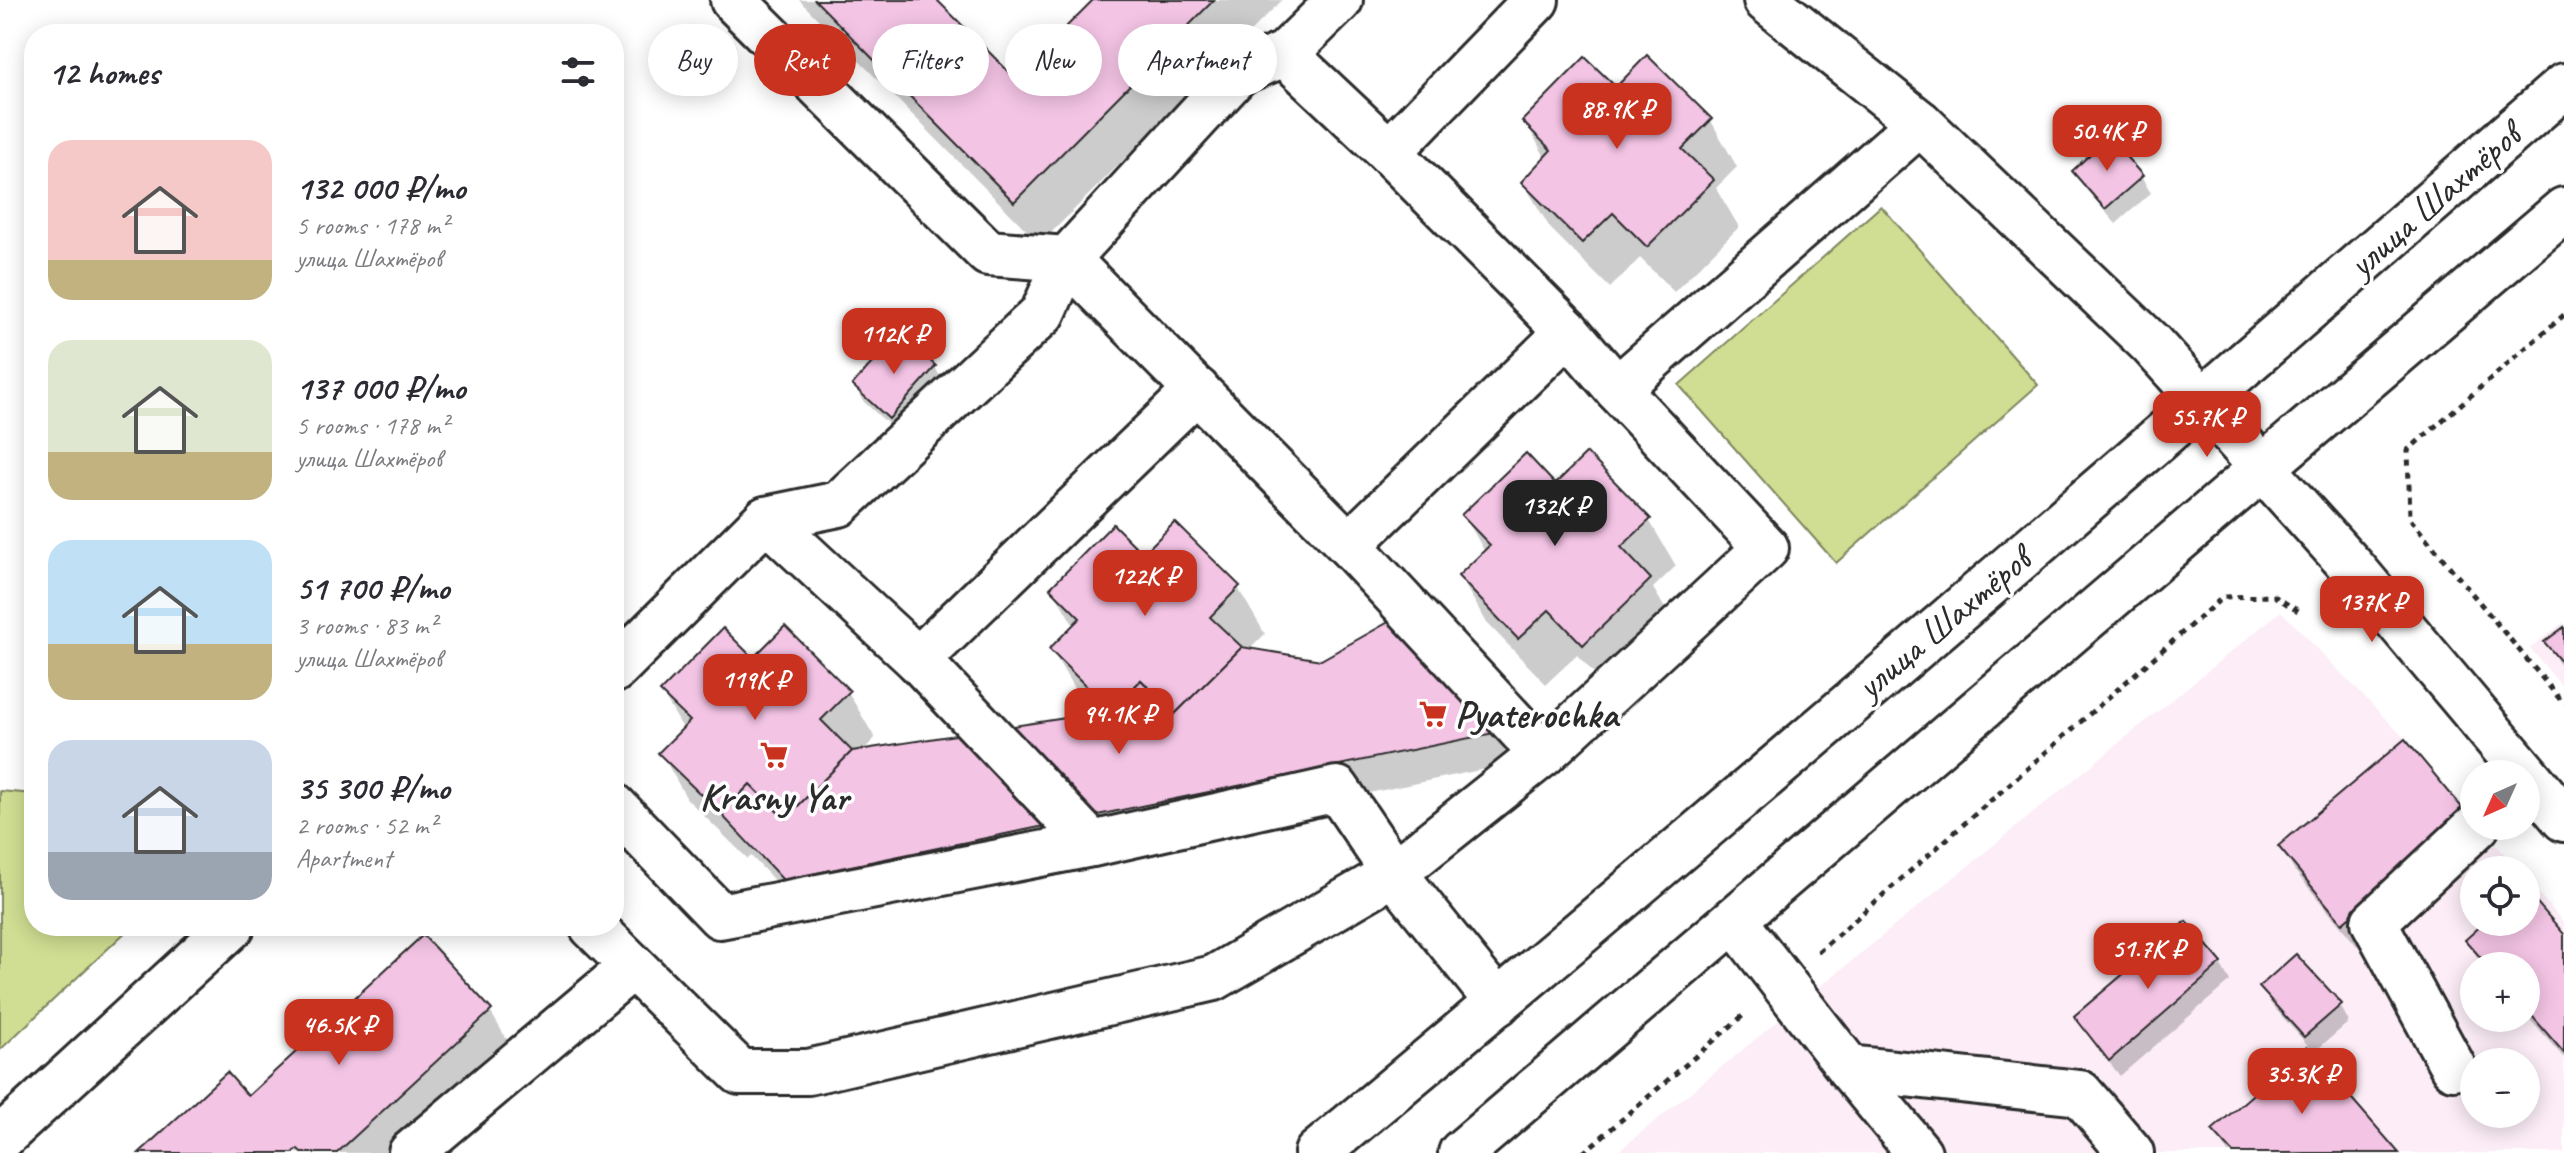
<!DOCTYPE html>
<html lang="en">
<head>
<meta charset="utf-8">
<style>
	body { margin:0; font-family:Caveat,sans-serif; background:#f2f2f3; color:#2b2b33; height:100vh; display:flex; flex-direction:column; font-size:30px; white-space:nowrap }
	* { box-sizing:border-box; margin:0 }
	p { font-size:26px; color:#7c7c81 }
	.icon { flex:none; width:44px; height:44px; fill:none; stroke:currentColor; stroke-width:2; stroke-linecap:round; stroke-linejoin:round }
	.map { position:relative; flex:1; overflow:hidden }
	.sheet { position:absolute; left:24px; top:24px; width:600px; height:912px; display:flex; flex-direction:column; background:#fff; border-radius:32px; box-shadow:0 4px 20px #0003 }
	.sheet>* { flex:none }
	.top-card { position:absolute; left:648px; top:24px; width:760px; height:72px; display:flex; gap:16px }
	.needle { width:52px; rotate:225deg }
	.tools { position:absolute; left:2460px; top:760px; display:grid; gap:16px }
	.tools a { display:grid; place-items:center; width:80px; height:80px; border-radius:50%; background:#fff; box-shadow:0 4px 20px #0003; font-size:40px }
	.price { position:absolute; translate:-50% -68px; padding:0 18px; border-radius:16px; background:#c8321e; color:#fff; font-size:26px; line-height:52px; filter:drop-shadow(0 2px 4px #0008) }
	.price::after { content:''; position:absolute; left:50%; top:48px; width:24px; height:18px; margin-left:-12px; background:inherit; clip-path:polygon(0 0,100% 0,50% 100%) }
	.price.current { background:#222; color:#fff }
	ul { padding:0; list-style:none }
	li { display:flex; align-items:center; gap:24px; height:200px; padding:0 24px }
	li span { display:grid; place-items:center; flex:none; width:224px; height:160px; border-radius:24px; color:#555 }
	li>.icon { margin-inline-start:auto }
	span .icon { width:96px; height:96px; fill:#fffc; stroke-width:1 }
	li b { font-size:34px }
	h2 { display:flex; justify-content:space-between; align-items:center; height:96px; padding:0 24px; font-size:34px }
	.tag { padding:0 28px; border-radius:36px; background:#fff; box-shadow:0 4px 20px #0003; font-size:28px; line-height:72px }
	.tag.current { background:#c8321e; color:#fff }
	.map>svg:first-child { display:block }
	.built { fill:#fcedf7; fill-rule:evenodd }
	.green { fill:#cfde92; stroke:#7d845e; stroke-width:2 }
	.shadow { fill:#0003 }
	.building { fill:#f4c4e5; stroke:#2b2b2b; stroke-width:2 }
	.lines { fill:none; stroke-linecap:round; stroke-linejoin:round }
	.minor-casing { stroke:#2b2b2b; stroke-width:50 }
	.major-casing { stroke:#2b2b2b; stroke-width:50 }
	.path { stroke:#2b2b2b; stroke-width:5; stroke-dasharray:6 6; stroke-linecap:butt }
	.minor { stroke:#fff; stroke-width:44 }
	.major { stroke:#fff; stroke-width:44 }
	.labels { text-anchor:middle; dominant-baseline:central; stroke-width:7; stroke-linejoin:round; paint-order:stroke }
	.street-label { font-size:38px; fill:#2b2b2b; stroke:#fff }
	.poi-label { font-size:38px; font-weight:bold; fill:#2b2b2b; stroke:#fff; text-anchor:start }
</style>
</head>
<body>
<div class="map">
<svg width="2564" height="1153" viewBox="0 0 2564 1153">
	<rect width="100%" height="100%" fill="#fff"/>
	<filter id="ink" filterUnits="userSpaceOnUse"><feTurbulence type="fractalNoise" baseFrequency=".0125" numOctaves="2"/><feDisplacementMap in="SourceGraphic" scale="16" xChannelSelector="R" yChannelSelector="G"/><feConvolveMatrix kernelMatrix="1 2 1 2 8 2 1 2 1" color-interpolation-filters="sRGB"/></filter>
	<g filter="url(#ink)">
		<g class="built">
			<path d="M2281,611L2405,739L2518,870H2474V922H2526V879L2564,923V1153H1616ZM2474,966H2526V1018H2474ZM2474,1062H2526V1114H2474Z"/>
			<polygon points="2564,622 2564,689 2530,648"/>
		</g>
		<g class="green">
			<polygon points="1881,206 2038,385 1836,563 1679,385"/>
			<polygon points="0,791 34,794 34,926 132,926 0,1050"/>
		</g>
		<g class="shadow">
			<polygon points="799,0 934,0 1015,80 1096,0 1282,0 1040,244"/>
			<polygon points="1647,58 1711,121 1737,167 1716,188 1739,227 1674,292 1640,258 1610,288 1550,228 1523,182 1546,159 1525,121 1616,90"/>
			<polygon points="2074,171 2141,177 2151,193 2116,224 2084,187"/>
			<polygon points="899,335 935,367 944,384 899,434 864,402 854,386"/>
			<polygon points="1555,487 1649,520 1676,566 1653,588 1676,627 1610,690 1577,655 1546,684 1487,623 1460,577 1485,552 1464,515"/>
			<polygon points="1143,557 1238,588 1265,634 1249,650 1497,734 1514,763 802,910 751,856 748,859 687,799 661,753 684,730 662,693 753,661 848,692 875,738 862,752 1097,715 1078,695 1051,649 1074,626 1052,588"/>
			<polygon points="2564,629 2564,672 2547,643"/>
			<polygon points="2481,841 2357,946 2294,870 2280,847"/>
			<polygon points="2526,894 2564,937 2564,1058 2526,1015 2526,966 2483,966 2467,940 2488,922 2526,922"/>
			<polygon points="2186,924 2221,965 2230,981 2120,1076 2086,1033 2077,1017"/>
			<polygon points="2262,987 2340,1005 2349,1022 2314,1052 2271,1004"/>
			<polygon points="490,1011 517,1057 412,1153 142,1153 248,1098"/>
			<polygon points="2215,1130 2397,1153 2228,1153"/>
		</g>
		<g class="building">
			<polygon points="815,0 937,0 1015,78 1093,0 1214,0 1014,202"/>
			<polygon points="1647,55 1712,119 1682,149 1714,180 1647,247 1613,213 1582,243 1521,182 1551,150 1522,121 1585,57 1616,87"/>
			<polygon points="2109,137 2143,176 2105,209 2072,171"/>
			<polygon points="899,333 936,366 889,419 852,385"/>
			<polygon points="1526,453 1555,484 1587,453 1651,519 1621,547 1651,579 1583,645 1549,610 1518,639 1458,576 1490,545 1461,515"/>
			<polygon points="1175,522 1240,586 1210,617 1242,647 1175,714 1141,680 1111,711 1049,649 1080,618 1050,588 1113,524 1143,554"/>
			<polygon points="1394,619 1499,732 783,880 721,814 750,784 785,819 852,751 1111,711 1141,680 1175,714 1242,647 1321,660"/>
			<polygon points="785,626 850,691 821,720 852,751 785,819 750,784 721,814 658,753 690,721 660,692 723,628 753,658"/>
			<polygon points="2564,627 2564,665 2544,642"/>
			<polygon points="2405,739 2469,816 2342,923 2278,846"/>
			<polygon points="2526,890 2564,934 2564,1053 2526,1009 2526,966 2488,966 2465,940 2485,922 2526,922"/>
			<polygon points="2186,921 2222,963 2109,1061 2074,1016"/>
			<polygon points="423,935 492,1010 337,1153 302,1153 298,1149 293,1153 139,1153 227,1072 248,1096"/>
			<polygon points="2296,954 2342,1004 2304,1037 2259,987"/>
			<polygon points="2307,1047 2399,1153 2233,1153 2212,1130"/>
		</g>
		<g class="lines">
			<defs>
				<g id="minor">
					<polyline points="733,0 988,253 1067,259 1349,545 1543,754"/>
					<polyline points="1766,0 1920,123 2151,344 2353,568 2564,819"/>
					<polyline points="1389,152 1536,0"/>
					<polyline points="1617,389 1920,123"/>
					<polyline points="766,519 918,660 1092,844"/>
					<polyline points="1349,545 1568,332"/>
					<polyline points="918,660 1197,390"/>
					<polyline points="614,670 766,519 839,504 1043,313 1067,259 1239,72 1285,54 1340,0"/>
					<polyline points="614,806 720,916 1092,844 1337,789 1394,873 1498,1003"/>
					<polyline points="1734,920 1849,1068 1919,1153"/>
					<polyline points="592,926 740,1072 808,1072 1214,978 1394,873 1543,754 1766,548 1617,389 1568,332 1389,152 1285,54"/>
					<polyline points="2453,1067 2374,922 2477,826"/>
					<polyline points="1849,1068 2080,1093 2131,1153"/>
					<polyline points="0,1139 232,926"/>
					<polyline points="411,1153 632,967"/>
				</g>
				<g id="major">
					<path d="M1317,1153C1738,804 2152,446 2564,86"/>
					<polyline points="1461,1153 2564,210"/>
				</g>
			</defs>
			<use href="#minor" class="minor-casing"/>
			<use href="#major" class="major-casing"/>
			<g class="path">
				<polyline points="2564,315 2408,450 2410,519 2564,704"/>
				<polyline points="1818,952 2223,597 2274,596 2300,612"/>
				<polyline points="1583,1153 1746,1013"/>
			</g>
			<use href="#minor" class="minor"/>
			<use href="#major" class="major"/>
		</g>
	</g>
	<defs>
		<symbol id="supermarket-bare" viewBox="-9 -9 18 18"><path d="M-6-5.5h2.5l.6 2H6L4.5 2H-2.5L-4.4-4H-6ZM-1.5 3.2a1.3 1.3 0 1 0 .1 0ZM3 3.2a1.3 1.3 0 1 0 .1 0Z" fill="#c8321e" stroke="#fff" stroke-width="2.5" paint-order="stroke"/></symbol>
	</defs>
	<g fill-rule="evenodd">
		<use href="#supermarket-bare" x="1413" y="694" width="40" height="40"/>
		<use href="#supermarket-bare" x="754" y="735" width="40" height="40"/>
	</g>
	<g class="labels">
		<g class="street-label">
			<text transform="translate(2434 200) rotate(-41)">улица Шахтёров</text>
			<text transform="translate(1943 623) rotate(-40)">улица Шахтёров</text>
		</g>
		<g class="poi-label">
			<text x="1455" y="714">Pyaterochka</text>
			<text x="774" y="797" text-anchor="middle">Krasny Yar</text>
		</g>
	</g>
</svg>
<div class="tools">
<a><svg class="needle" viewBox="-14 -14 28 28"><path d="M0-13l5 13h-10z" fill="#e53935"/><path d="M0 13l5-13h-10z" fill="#7c7c81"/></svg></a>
<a><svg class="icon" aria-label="locate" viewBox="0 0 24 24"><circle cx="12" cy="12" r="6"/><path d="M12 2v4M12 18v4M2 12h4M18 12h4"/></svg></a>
<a>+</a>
<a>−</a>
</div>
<b class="price" style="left:1617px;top:151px">88.9K ₽</b>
<b class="price" style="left:2107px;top:173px">50.4K ₽</b>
<b class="price" style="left:894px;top:376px">112K ₽</b>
<b class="price" style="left:2207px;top:459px">55.7K ₽</b>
<b class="price current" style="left:1555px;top:548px">132K ₽</b>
<b class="price" style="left:1145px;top:618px">122K ₽</b>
<b class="price" style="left:2372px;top:644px">137K ₽</b>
<b class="price" style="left:755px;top:722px">119K ₽</b>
<b class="price" style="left:1119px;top:756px">94.1K ₽</b>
<b class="price" style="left:2148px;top:991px">51.7K ₽</b>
<b class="price" style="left:339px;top:1067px">46.5K ₽</b>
<b class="price" style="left:2302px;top:1116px">35.3K ₽</b>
<div class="top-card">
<a class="tag">Buy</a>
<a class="tag current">Rent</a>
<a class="tag">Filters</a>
<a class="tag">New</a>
<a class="tag">Apartment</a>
</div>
<section class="sheet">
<h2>12 homes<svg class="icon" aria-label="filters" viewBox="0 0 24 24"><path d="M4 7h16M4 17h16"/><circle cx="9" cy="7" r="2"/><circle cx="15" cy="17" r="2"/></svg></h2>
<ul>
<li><span style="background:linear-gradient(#f6c9c9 75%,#c2b280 0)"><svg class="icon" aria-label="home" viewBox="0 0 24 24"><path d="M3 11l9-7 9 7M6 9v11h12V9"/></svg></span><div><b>132 000 ₽/mo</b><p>5 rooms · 178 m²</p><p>улица Шахтёров</p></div></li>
<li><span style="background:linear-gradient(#dfe7d0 70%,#c2b280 0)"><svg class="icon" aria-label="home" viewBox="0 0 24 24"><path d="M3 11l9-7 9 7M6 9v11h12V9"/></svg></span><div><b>137 000 ₽/mo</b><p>5 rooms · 178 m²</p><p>улица Шахтёров</p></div></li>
<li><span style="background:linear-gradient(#bfe0f5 65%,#c2b280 0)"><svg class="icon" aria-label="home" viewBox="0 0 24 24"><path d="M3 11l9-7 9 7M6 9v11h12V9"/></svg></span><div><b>51 700 ₽/mo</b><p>3 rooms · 83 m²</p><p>улица Шахтёров</p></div></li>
<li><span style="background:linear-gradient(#c9d6e8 70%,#9aa5b1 0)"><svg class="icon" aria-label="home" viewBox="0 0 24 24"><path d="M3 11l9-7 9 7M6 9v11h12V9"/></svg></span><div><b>35 300 ₽/mo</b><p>2 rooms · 52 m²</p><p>Apartment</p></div></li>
</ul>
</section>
</div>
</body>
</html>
